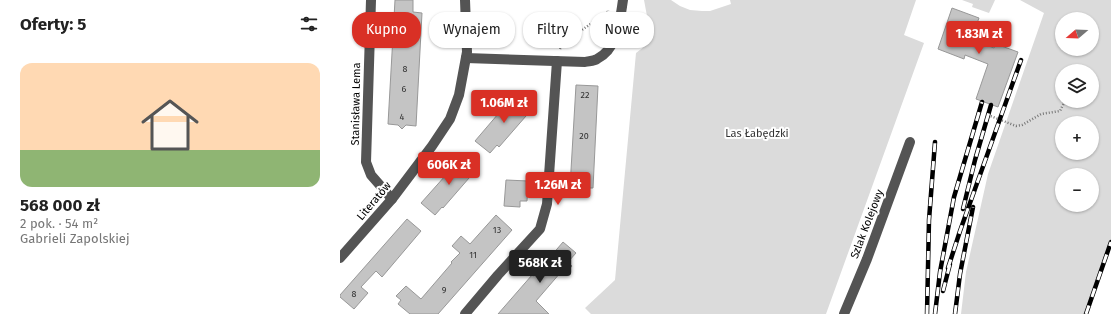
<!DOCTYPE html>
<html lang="pl">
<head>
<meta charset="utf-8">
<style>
	body { margin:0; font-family:"Fira Sans",sans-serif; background:#f2f2f2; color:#222; height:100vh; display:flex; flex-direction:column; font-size:15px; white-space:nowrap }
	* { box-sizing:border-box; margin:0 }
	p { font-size:13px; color:#767676 }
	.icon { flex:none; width:22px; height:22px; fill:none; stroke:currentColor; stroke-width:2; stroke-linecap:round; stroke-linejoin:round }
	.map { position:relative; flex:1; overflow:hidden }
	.sheet { display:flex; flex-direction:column; background:#fff; width:340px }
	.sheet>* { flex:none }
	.guide { position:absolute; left:12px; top:12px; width:380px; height:36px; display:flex; gap:8px }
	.needle { width:26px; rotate:251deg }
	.tools { position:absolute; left:715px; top:12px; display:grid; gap:8px }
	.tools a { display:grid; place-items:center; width:44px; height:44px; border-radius:50%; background:#fff; box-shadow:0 1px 3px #0004; font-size:20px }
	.price { position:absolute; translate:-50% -34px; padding:0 9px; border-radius:4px; background:#d93025; color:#fff; font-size:13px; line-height:26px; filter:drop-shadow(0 1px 2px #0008) }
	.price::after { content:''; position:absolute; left:50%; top:24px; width:12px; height:9px; margin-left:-6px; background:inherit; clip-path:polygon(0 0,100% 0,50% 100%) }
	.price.selected { background:#222; color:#fff }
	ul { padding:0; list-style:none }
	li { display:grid; align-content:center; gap:8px; height:212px; padding:0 20px }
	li+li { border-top:1px solid #e0e0e0 }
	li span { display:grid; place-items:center; height:124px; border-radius:12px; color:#555 }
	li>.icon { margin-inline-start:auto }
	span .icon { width:72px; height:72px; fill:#fffc; stroke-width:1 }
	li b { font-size:17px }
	h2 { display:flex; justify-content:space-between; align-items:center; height:48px; padding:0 20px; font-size:17px }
	.tag { padding:0 14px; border-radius:16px; background:#fff; box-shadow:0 1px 3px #0004; font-size:14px; line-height:36px }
	.tag.selected { background:#d93025; color:#fff }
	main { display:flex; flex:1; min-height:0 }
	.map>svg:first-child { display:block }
	.green { fill:#dbdbdb; fill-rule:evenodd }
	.building { fill:#c4c4c4; stroke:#989898 }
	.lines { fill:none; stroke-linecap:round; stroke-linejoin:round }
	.path { stroke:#767676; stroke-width:2.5; stroke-dasharray:1 2; stroke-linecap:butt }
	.minor { stroke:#545454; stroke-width:10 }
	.rail-casing { stroke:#000; stroke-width:4.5 }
	.rail { stroke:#fff; stroke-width:3; stroke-dasharray:9; stroke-linecap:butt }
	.labels { text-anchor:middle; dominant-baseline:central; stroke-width:4; stroke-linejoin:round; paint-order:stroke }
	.number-label { font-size:9px; fill:#313131 }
	.street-label { font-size:11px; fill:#000; stroke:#fff }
	.park-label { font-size:11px; fill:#323232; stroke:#fff }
</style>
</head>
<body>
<main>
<section class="sheet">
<h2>Oferty: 5<svg class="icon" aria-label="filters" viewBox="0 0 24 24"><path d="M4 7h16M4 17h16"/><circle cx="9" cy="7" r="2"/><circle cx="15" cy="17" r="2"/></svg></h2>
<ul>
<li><span style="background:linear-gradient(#ffd9b3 70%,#8fb573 0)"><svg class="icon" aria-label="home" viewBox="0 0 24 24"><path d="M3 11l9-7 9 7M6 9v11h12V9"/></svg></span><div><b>568 000 zł</b><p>2 pok. · 54 m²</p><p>Gabrieli Zapolskiej</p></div></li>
</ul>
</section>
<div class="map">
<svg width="771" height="314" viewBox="0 0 771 314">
	<rect width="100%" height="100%" fill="#fff"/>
	<g class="green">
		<polygon points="304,0 331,0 340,6 350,10 362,11 370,11 391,4 390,0 576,0 564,35 584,43 486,314 251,314 245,308 275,280 296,53 309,43 310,32"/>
		<polygon points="622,0 655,0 649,13 632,7 633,4"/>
		<path d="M680,0H771V245L746,314H621L626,272L648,174L704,13ZM722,19H752V49H722ZM722,71H752V101H722ZM722,123H752V153H722ZM722,175H752V205H722Z"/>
	</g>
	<g class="building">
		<polygon points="55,0 73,0 73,12 82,13 76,126 66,125 62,129 58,125 48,124"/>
		<polygon points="612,8 639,18 631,39 654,48 656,44 678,52 658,107 636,99 648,64 625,55 624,59 598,49"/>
		<polygon points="236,85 258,86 253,188 246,188 246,193 234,192 234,187 230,187"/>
		<polygon points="176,93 193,108 159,147 157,145 150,153 135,141"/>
		<polygon points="122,157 136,170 103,208 102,207 95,215 81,203"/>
		<polygon points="166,180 188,181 187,201 180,201 180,207 164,206"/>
		<polygon points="156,215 172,230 98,314 70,314 58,304 61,300 56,296 66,286 81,299 112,263 111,262 120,253 112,246 121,236 130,244"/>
		<polygon points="67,219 81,231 42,277 36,271 21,287 28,293 14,309 0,297 0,295"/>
		<polygon points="223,242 236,253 228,262 232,266 224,275 221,272 196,301 209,314 158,314 192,275 194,276"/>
	</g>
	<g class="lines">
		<g class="path">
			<polyline points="220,49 223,43 268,12 268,10"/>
			<polyline points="648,115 676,126 682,125 701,114 720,111 724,103"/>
		</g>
		<g class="minor">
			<polyline points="31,0 26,162 31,175 52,199"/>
			<path d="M126,58L245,62C249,61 254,61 257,59C278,49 280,19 283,0"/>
			<polyline points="0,258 52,199 92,146 110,119 119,95 127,52 125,0"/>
			<polyline points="125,314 158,275 200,229 207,204 217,61"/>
			<polyline points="504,314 527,259 570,142"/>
		</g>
		<defs>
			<g id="rail">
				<polyline points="623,209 635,160 651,105"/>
				<polyline points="608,268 620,231 681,60"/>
				<polyline points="603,291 610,264"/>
				<polyline points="587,314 589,220 595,142"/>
				<polyline points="595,314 600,272 614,197 642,102"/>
				<polyline points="615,314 620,274 633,207"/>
				<polyline points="746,314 771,242"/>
			</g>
		</defs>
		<use href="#rail" class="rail-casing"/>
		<use href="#rail" class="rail"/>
	</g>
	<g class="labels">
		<g class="number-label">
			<text x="65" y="69">8</text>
			<text x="64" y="89">6</text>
			<text x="245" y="95">22</text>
			<text x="62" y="117">4</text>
			<text x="244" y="136">20</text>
			<text x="157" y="230">13</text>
			<text x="133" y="255">11</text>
			<text x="104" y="290">9</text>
			<text x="14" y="294">8</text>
		</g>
		<g class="street-label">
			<text transform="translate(16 104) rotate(-89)">Stanisława Lema</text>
			<text transform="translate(34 201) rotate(-50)">Literatów</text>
			<text transform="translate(527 224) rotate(-69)">Szlak Kolejowy</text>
		</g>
		<g class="park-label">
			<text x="417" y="133">Las Łabędzki</text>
		</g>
	</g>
</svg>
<div class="tools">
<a><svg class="needle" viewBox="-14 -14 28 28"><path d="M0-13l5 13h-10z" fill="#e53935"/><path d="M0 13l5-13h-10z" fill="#767676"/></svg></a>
<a><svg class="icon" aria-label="layers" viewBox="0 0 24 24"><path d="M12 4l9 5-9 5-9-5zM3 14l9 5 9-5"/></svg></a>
<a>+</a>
<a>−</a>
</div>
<b class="price" style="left:639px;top:55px">1.83M zł</b>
<b class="price" style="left:164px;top:124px">1.06M zł</b>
<b class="price" style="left:109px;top:186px">606K zł</b>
<b class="price" style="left:218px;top:206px">1.26M zł</b>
<b class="price selected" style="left:200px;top:284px">568K zł</b>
<div class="guide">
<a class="tag selected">Kupno</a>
<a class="tag">Wynajem</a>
<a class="tag">Filtry</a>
<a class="tag">Nowe</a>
</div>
</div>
</main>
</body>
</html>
